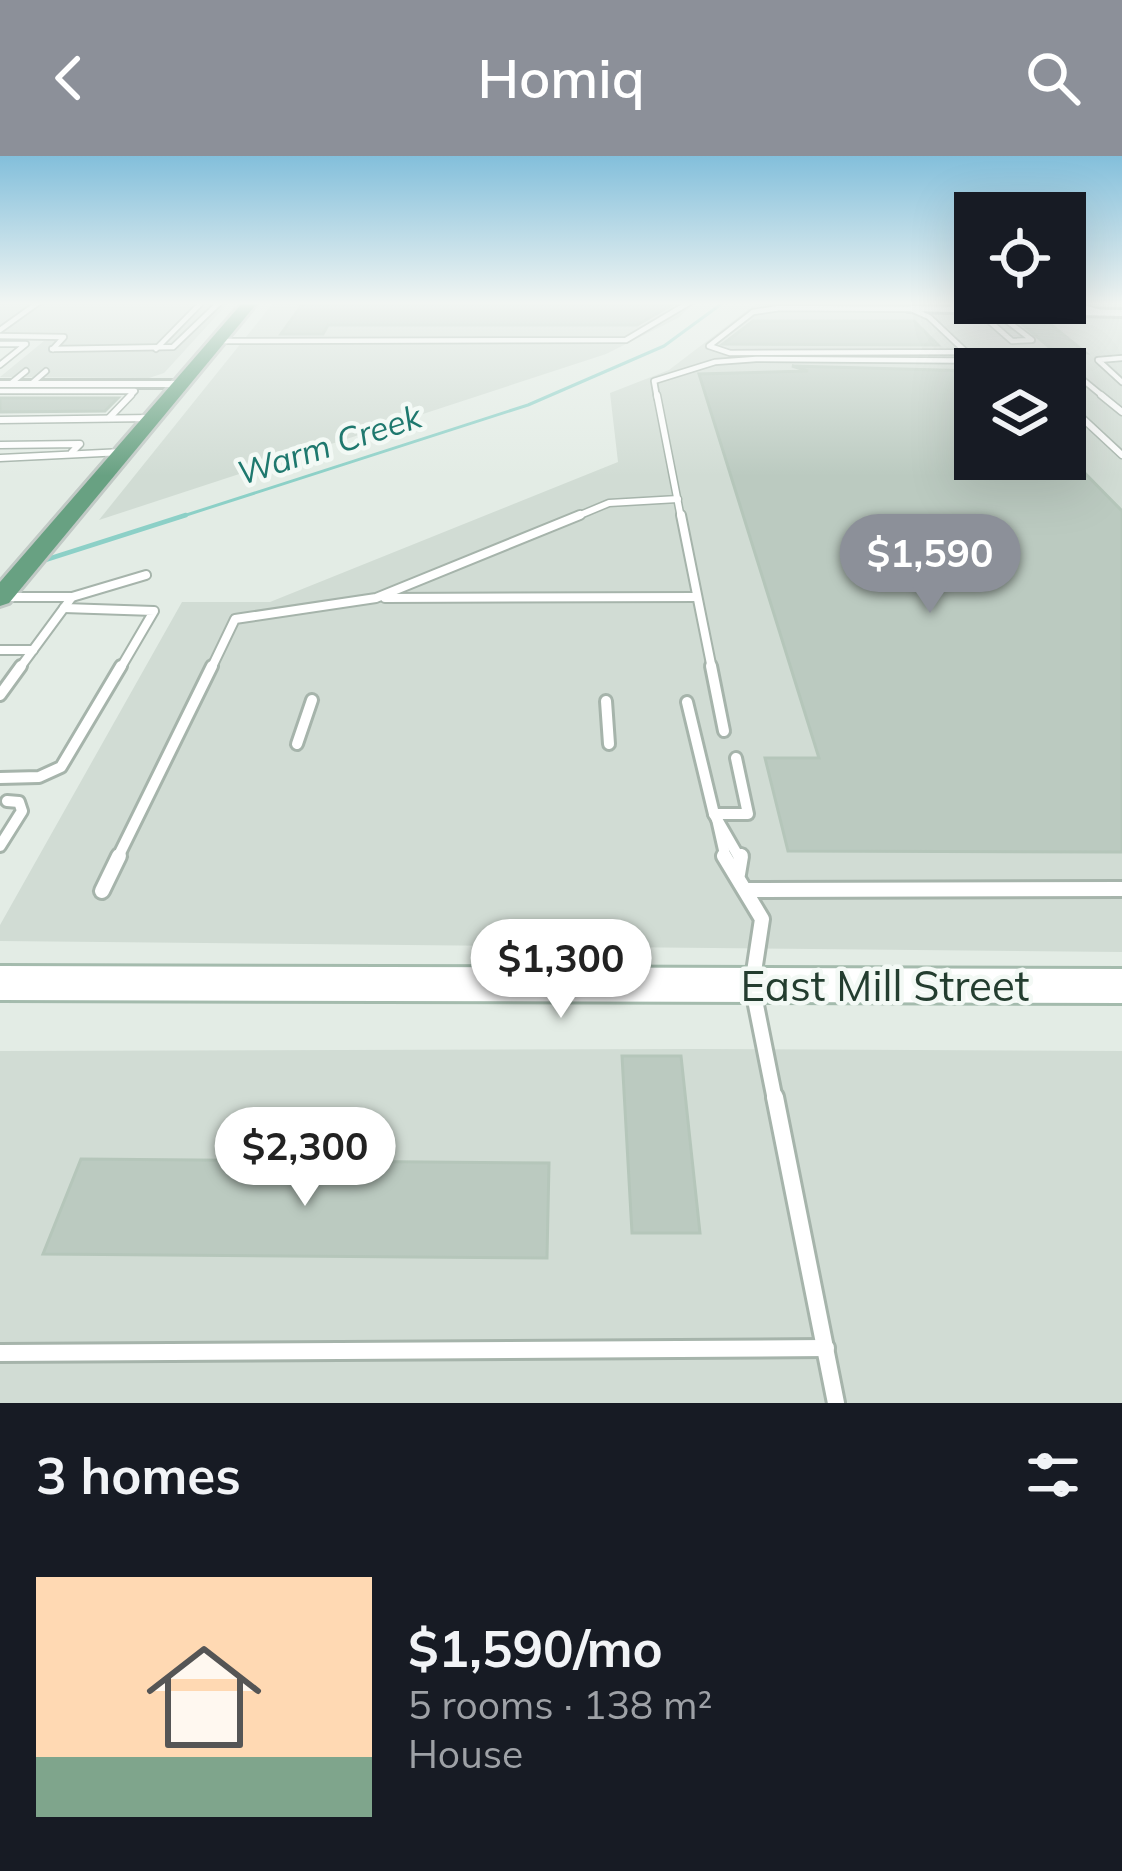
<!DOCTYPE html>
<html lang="en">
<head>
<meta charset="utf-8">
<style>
	body { margin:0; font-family:Mulish,sans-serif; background:#242831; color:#f1f3f6; height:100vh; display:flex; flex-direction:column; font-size:45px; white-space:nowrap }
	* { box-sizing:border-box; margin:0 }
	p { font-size:39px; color:#9ea1a6 }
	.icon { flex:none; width:66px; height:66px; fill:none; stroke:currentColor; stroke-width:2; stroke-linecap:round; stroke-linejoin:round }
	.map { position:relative; height:1247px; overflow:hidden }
	.sheet { display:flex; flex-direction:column; background:#171b24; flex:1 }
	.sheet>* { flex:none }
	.buttons { position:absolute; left:954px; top:36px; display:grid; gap:24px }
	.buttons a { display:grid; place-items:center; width:132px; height:132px; border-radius:0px; background:#171b24; box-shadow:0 12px 48px #0002; font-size:60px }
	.price { position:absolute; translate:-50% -102px; padding:0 27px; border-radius:42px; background:#fff; color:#222; font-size:39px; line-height:78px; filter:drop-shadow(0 3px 6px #0008) }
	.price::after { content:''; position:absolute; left:50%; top:72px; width:36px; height:27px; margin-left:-18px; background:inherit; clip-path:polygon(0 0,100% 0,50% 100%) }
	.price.selected { background:#8c9099; color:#fff }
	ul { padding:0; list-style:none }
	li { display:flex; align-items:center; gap:36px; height:300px; padding:0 36px }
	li+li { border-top:3px solid #363941 }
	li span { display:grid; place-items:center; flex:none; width:336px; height:240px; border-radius:0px; color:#555 }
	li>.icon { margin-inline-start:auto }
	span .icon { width:144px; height:144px; fill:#fffc; stroke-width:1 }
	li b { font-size:51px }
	h2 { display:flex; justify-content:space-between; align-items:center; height:144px; padding:0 36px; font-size:51px }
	header { display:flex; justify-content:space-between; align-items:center; height:156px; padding:0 36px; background:#8c9099; color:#fff; font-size:54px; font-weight:600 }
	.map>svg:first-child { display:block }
	.built { fill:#d1dcd4; fill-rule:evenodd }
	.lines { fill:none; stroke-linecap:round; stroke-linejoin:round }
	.stream-far1 { stroke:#8cd0c7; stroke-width:3 }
	.stream { stroke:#8cd0c7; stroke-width:4.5 }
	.building { fill:#bbcac0; stroke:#b5c6ba; stroke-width:3 }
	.service-far5-casing { stroke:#a6b4ab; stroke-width:8 }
	.service-far4-casing { stroke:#a6b4ab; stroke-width:9 }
	.service-far3-casing { stroke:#a6b4ab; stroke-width:12 }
	.service-far2-casing { stroke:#a6b4ab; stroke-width:16 }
	.service-far1-casing { stroke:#a6b4ab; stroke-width:20 }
	.service-casing { stroke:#a6b4ab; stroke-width:22 }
	.minor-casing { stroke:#a6b4ab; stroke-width:6 }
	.secondary-casing { stroke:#a4bbad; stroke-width:6 }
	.primary-casing { stroke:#c1c9c5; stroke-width:6 }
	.service-far5 { stroke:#fff; stroke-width:4.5 }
	.service-far4 { stroke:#fff; stroke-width:6 }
	.service-far3 { stroke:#fff; stroke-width:8 }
	.service-far2 { stroke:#fff; stroke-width:10 }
	.service-far1 { stroke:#fff; stroke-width:14 }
	.service { stroke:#fff; stroke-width:16 }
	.minor { fill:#fff; fill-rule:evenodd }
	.secondary { fill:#fff; fill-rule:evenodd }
	.primary { fill:#68a182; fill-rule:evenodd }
	.labels { text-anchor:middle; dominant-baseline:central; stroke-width:9; stroke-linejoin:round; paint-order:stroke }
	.far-water-label { font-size:33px; font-style:italic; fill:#1e786e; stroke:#f3f9f5 }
	.near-street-label { font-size:42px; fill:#233d2f; stroke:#f3f9f5 }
</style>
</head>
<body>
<header><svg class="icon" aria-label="back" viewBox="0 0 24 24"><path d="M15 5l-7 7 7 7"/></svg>Homiq<svg class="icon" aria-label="search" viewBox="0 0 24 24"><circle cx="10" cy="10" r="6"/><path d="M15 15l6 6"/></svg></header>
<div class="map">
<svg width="1122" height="1247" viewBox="0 0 1122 1247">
	<rect width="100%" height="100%" fill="#e3ece5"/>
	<g class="built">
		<polygon points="0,146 229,146 164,217 149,222 0,221 44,185 0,184"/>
		<polygon points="274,146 696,146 678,162 606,198 99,364"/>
		<path d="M758,146H1122V796L0,785V769L182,446H270L618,306L610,237L669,214ZM975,213H1065V303H975Z"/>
		<polygon points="696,893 1122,895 1122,1247 0,1247 0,895"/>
	</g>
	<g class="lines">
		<polyline class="stream-far1" points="177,362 528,249 664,190 724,146"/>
		<polyline class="stream" points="42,405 186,359"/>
	</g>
	<g class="building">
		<polygon points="304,146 677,146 637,169 328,169 323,178 281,178"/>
		<polygon points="753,165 914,165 938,189 723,188"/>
		<polygon points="1021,167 1049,167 1086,197 1056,197"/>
		<polygon points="792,210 975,215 975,303 1071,303 1122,355 1122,696 788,695 765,602 819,602 699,218 808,215"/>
		<polygon points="0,242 118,242 105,255 0,256"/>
		<polygon points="622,900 681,900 700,1077 632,1077"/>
		<polygon points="81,1003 549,1007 547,1102 43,1098"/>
	</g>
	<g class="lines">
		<defs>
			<g id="service-far5">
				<polygon points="780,152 911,153 929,161 966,196 730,197 709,190 753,156"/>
				<polyline points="958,156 953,150 1076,149 1099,156"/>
				<polyline points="969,156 976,164 994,164"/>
				<polyline points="988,164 1012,185 1032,184 1006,164"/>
				<polyline points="0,174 39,146"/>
				<polyline points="0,180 64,181 53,193"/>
				<polyline points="217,185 626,184 690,146"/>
				<polyline points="0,188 26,188 0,209"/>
				<polyline points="52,193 173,191 220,146"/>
				<polyline points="156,193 202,146"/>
				<polyline points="1122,202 1098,204 1122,226"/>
				<polyline points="1029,205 1060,205 1105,242"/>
				<polyline points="10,228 26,215"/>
				<polyline points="31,228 46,215"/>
				<polyline points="0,235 135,235 128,242"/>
				<polyline points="657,242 654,225 715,206 756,203 1029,205 1037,213"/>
			</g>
			<g id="service-far4">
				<polyline points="657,239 681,362"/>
				<polyline points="1101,239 1122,256"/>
				<polyline points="1065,246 1122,299"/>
				<polyline points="109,262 131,239"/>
				<polyline points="0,264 152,262"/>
				<polyline points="0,289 80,288 72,296"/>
				<polyline points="0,302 123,296"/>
				<polyline points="573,362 609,347 678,343"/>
			</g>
			<g id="service-far3">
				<polyline points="681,359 712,513"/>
				<polyline points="4,441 72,441 19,513"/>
				<polyline points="72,441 146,419"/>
				<polyline points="385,442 697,441"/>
				<polyline points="64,452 154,455 120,513"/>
				<polyline points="0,494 33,494"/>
				<polyline points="211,513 235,463 376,442 580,359"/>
			</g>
			<g id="service-far2">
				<polyline points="711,510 724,575"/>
				<polyline points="0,539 21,510"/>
				<polyline points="606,545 609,588"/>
				<polyline points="687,546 714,658 740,703"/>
				<polyline points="297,588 312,544"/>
				<polyline points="0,622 39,621 61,611 121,510"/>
				<polyline points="714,658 748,658 736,602"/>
				<polyline points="717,663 726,703"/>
				<polyline points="0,690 22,655 19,646 7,645"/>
				<polyline points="117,703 212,510"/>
			</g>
			<g id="service-far1">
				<polyline points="724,700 762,763 752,829 775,944"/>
				<polyline points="738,718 741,700"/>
				<polyline points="746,734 1122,733"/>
				<polyline points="102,735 119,700"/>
			</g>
			<g id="service">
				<polyline points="775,941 836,1247"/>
				<polyline points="0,1197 826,1192"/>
			</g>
			<g id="minor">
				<polygon points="911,150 1122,154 1122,160 908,155"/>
				<polygon points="0,225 181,225 187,228 181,231 0,231"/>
			</g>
			<polygon id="secondary" points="0,810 1122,813 1122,847 0,844"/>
			<polygon id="primary" points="243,146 258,146 9,447 0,450 0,426"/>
		</defs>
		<use href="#service-far5" class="service-far5-casing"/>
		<use href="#service-far4" class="service-far4-casing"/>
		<use href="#service-far3" class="service-far3-casing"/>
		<use href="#service-far2" class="service-far2-casing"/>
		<use href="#service-far1" class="service-far1-casing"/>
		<use href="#service" class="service-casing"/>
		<use href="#minor" class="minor-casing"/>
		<use href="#secondary" class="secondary-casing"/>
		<use href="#primary" class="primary-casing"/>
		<use href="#service-far5" class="service-far5"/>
		<use href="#service-far4" class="service-far4"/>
		<use href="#service-far3" class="service-far3"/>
		<use href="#service-far2" class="service-far2"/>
		<use href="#service-far1" class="service-far1"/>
		<use href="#service" class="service"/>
		<use href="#minor" class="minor"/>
		<use href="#secondary" class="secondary"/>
		<use href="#primary" class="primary"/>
	</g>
	<linearGradient id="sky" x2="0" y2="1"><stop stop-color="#83bfdb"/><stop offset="0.46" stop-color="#f2f6f3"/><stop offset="1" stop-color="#f2f6f3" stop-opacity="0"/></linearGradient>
	<rect width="1122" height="320" fill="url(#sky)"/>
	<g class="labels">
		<g class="far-water-label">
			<text transform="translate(329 288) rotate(-18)">Warm Creek</text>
		</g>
		<g class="near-street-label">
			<text x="885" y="829">East Mill Street</text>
		</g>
	</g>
</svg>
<div class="buttons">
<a><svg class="icon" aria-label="locate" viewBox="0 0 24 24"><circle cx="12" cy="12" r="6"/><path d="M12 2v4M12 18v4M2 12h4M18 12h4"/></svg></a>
<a><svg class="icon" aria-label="layers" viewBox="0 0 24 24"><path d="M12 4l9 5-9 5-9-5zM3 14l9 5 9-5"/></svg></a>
</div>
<b class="price selected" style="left:930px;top:460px">$1,590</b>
<b class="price" style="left:561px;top:865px">$1,300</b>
<b class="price" style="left:305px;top:1053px">$2,300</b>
</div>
<section class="sheet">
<h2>3 homes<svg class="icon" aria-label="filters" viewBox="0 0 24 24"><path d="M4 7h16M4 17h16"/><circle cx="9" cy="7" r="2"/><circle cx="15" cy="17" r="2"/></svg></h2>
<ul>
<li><span style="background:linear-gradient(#ffd9b3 75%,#7fa58c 0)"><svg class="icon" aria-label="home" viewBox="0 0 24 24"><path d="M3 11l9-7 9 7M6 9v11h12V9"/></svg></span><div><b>$1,590/mo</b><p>5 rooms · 138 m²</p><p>House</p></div></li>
</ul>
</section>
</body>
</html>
